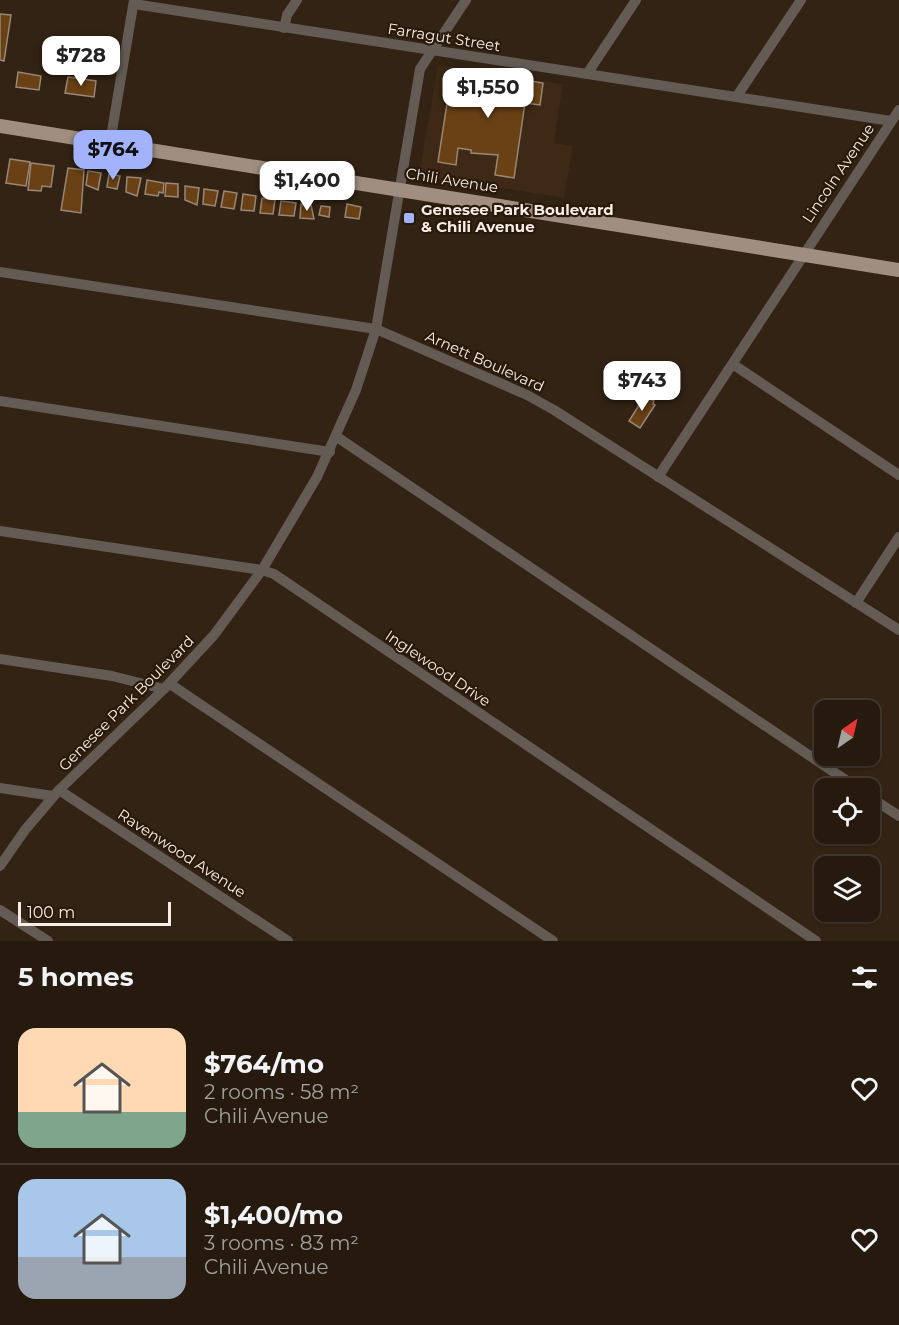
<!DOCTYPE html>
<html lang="en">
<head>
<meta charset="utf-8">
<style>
	body { margin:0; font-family:Montserrat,sans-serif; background:#32271d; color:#f1f3f6; height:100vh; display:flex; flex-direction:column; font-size:22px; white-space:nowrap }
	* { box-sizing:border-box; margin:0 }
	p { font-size:20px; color:#a4a19e }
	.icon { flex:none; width:33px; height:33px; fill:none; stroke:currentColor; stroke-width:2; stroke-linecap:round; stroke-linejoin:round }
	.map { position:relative; height:941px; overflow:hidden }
	.drawer { display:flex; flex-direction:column; background:#261a0f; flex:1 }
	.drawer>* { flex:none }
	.needle { width:39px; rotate:34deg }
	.fabs { position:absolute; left:814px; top:700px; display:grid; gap:12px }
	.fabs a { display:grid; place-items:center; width:66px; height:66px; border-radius:12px; background:#261a0f; box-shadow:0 2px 4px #0004,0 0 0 2px #42382f; font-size:30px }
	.scale { position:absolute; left:18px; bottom:15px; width:153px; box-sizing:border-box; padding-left:6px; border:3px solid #f8ede4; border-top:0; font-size:16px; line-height:21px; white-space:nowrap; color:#f8ede4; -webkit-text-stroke:4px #28190b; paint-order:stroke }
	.price { position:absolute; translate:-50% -51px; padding:0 14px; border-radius:12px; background:#fff; color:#222; font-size:20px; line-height:39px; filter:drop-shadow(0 2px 3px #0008) }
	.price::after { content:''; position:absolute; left:50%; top:36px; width:18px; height:14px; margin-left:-9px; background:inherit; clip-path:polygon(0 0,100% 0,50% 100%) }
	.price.selected { background:#a3b2fd; color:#111 }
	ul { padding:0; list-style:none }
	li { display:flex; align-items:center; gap:18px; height:150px; padding:0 18px }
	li+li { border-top:2px solid #42382f }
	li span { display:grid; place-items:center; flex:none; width:168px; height:120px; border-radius:18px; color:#555 }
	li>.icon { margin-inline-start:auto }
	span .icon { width:72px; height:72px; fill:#fffc; stroke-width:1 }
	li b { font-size:26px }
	h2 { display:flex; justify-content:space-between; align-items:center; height:72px; padding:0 18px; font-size:26px }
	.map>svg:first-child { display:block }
	.built { fill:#3d2915 }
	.building { fill:#6a4115; stroke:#9a8776; stroke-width:1.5 }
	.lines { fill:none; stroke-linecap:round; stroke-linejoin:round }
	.minor { stroke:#635b54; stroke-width:10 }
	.major { stroke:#a08f81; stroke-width:14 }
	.poi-dot { fill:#a3b2fd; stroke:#28190b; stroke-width:2 }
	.labels { text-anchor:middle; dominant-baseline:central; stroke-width:4.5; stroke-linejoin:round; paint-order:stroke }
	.street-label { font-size:15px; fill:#f8ede4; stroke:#28190b }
	.poi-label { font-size:15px; font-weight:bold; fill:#f8ede4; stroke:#28190b; text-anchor:start }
</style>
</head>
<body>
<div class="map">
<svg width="899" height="941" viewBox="0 0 899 941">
	<rect width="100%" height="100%" fill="#322314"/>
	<polygon class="built" points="438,65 563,84 554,143 573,146 564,198 419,175"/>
	<g class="building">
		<polygon points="0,14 11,15 4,61 0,60"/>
		<polygon points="465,70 543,83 540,105 525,103 514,178 495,175 498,155 471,153 471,150 458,148 456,165 438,162 448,97 456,98 457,93 461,94"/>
		<polygon points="18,72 41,76 39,90 16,87"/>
		<polygon points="68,77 96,81 94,97 65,93"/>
		<polygon points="10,159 30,162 26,186 6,183"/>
		<polygon points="31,163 54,166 51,187 42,186 41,191 28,190"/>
		<polygon points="68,168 84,170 81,213 61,210"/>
		<polygon points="88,171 101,173 98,190 86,185"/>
		<polygon points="109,174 120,176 117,189 107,187"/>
		<polygon points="127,177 141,178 137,196 126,192"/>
		<polygon points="147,180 164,183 163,193 159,192 158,196 145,194"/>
		<polygon points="166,183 178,184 178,197 165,196"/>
		<polygon points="185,186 199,188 197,205 185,200"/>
		<polygon points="204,189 218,191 215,206 203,204"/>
		<polygon points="224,191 237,193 234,209 221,207"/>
		<polygon points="243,194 256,196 254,211 241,210"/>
		<polygon points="262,198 275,200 273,214 260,213"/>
		<polygon points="281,201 296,203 294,216 279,215"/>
		<polygon points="301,204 311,205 314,219 300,218"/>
		<polygon points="347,204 361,207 359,219 345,217"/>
		<polygon points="321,206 330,207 329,217 319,215"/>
		<polygon points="644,397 654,401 653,404 655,405 640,428 629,421"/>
	</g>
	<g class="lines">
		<g class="minor">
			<polyline points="134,4 891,121"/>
			<polyline points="284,28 287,15 297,0"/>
			<polyline points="587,74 636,0"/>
			<polyline points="737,96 801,0"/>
			<polyline points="110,143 134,0"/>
			<polyline points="0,272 376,329 527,395 554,410 899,630"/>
			<polyline points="734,365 899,475"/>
			<polyline points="0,401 330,452"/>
			<polyline points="337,437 859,789"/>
			<polyline points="658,477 899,110"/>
			<polyline points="0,531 262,570 274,574 816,941"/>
			<polyline points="856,603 899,537"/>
			<polyline points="0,659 112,676 164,689"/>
			<polyline points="170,684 553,941"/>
			<polyline points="0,788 53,796"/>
			<polyline points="59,790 288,941"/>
			<polyline points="870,797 899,816"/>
			<polyline points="0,866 25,830 59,790 164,689 214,635 262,570 317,477 356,390 376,329 420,69 466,0"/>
			<polyline points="0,910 48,941"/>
		</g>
		<polyline class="major" points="0,126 899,270"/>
	</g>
	<rect class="poi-dot" x="403" y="212" width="12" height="12" rx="3"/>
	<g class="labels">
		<g class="street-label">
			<text transform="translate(444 37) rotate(9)">Farragut Street</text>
			<text transform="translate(838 173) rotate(-56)">Lincoln Avenue</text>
			<text transform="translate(452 180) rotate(9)">Chili Avenue</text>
			<text transform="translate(485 361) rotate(24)">Arnett Boulevard</text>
			<text transform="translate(438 668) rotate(34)">Inglewood Drive</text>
			<text transform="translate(126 703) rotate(-45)">Genesee Park Boulevard</text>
			<text transform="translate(182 853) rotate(33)">Ravenwood Avenue</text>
		</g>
		<g class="poi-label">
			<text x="421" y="209">Genesee Park Boulevard<tspan x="421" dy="17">&amp; Chili Avenue</tspan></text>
		</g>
	</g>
</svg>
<div class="fabs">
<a><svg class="needle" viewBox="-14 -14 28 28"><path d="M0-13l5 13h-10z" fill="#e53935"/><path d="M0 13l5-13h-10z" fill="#a4a19e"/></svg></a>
<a><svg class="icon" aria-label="locate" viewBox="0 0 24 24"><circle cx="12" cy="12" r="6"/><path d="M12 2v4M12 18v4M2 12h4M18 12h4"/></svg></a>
<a><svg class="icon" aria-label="layers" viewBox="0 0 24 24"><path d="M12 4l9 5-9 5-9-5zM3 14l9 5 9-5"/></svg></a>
</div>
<div class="scale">100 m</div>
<b class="price" style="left:81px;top:87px">$728</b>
<b class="price" style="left:488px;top:119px">$1,550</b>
<b class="price selected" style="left:113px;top:181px">$764</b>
<b class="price" style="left:307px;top:212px">$1,400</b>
<b class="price" style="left:642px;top:412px">$743</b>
</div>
<section class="drawer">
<h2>5 homes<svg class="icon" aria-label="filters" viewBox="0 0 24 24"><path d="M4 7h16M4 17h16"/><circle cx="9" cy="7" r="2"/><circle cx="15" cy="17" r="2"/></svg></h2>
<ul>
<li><span style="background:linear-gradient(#ffd9b3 70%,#7fa58c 0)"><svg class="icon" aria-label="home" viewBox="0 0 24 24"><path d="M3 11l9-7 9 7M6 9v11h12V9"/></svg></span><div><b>$764/mo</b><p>2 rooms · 58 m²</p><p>Chili Avenue</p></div><svg class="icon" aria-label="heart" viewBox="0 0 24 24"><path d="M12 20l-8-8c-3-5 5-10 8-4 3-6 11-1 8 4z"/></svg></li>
<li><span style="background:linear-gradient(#a9c7e8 65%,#9aa5b1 0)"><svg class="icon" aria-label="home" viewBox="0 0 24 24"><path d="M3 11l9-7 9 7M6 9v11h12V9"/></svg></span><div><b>$1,400/mo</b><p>3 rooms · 83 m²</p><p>Chili Avenue</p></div><svg class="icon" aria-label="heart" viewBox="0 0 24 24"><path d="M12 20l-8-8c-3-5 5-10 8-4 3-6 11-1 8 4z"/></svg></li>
</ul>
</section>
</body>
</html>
